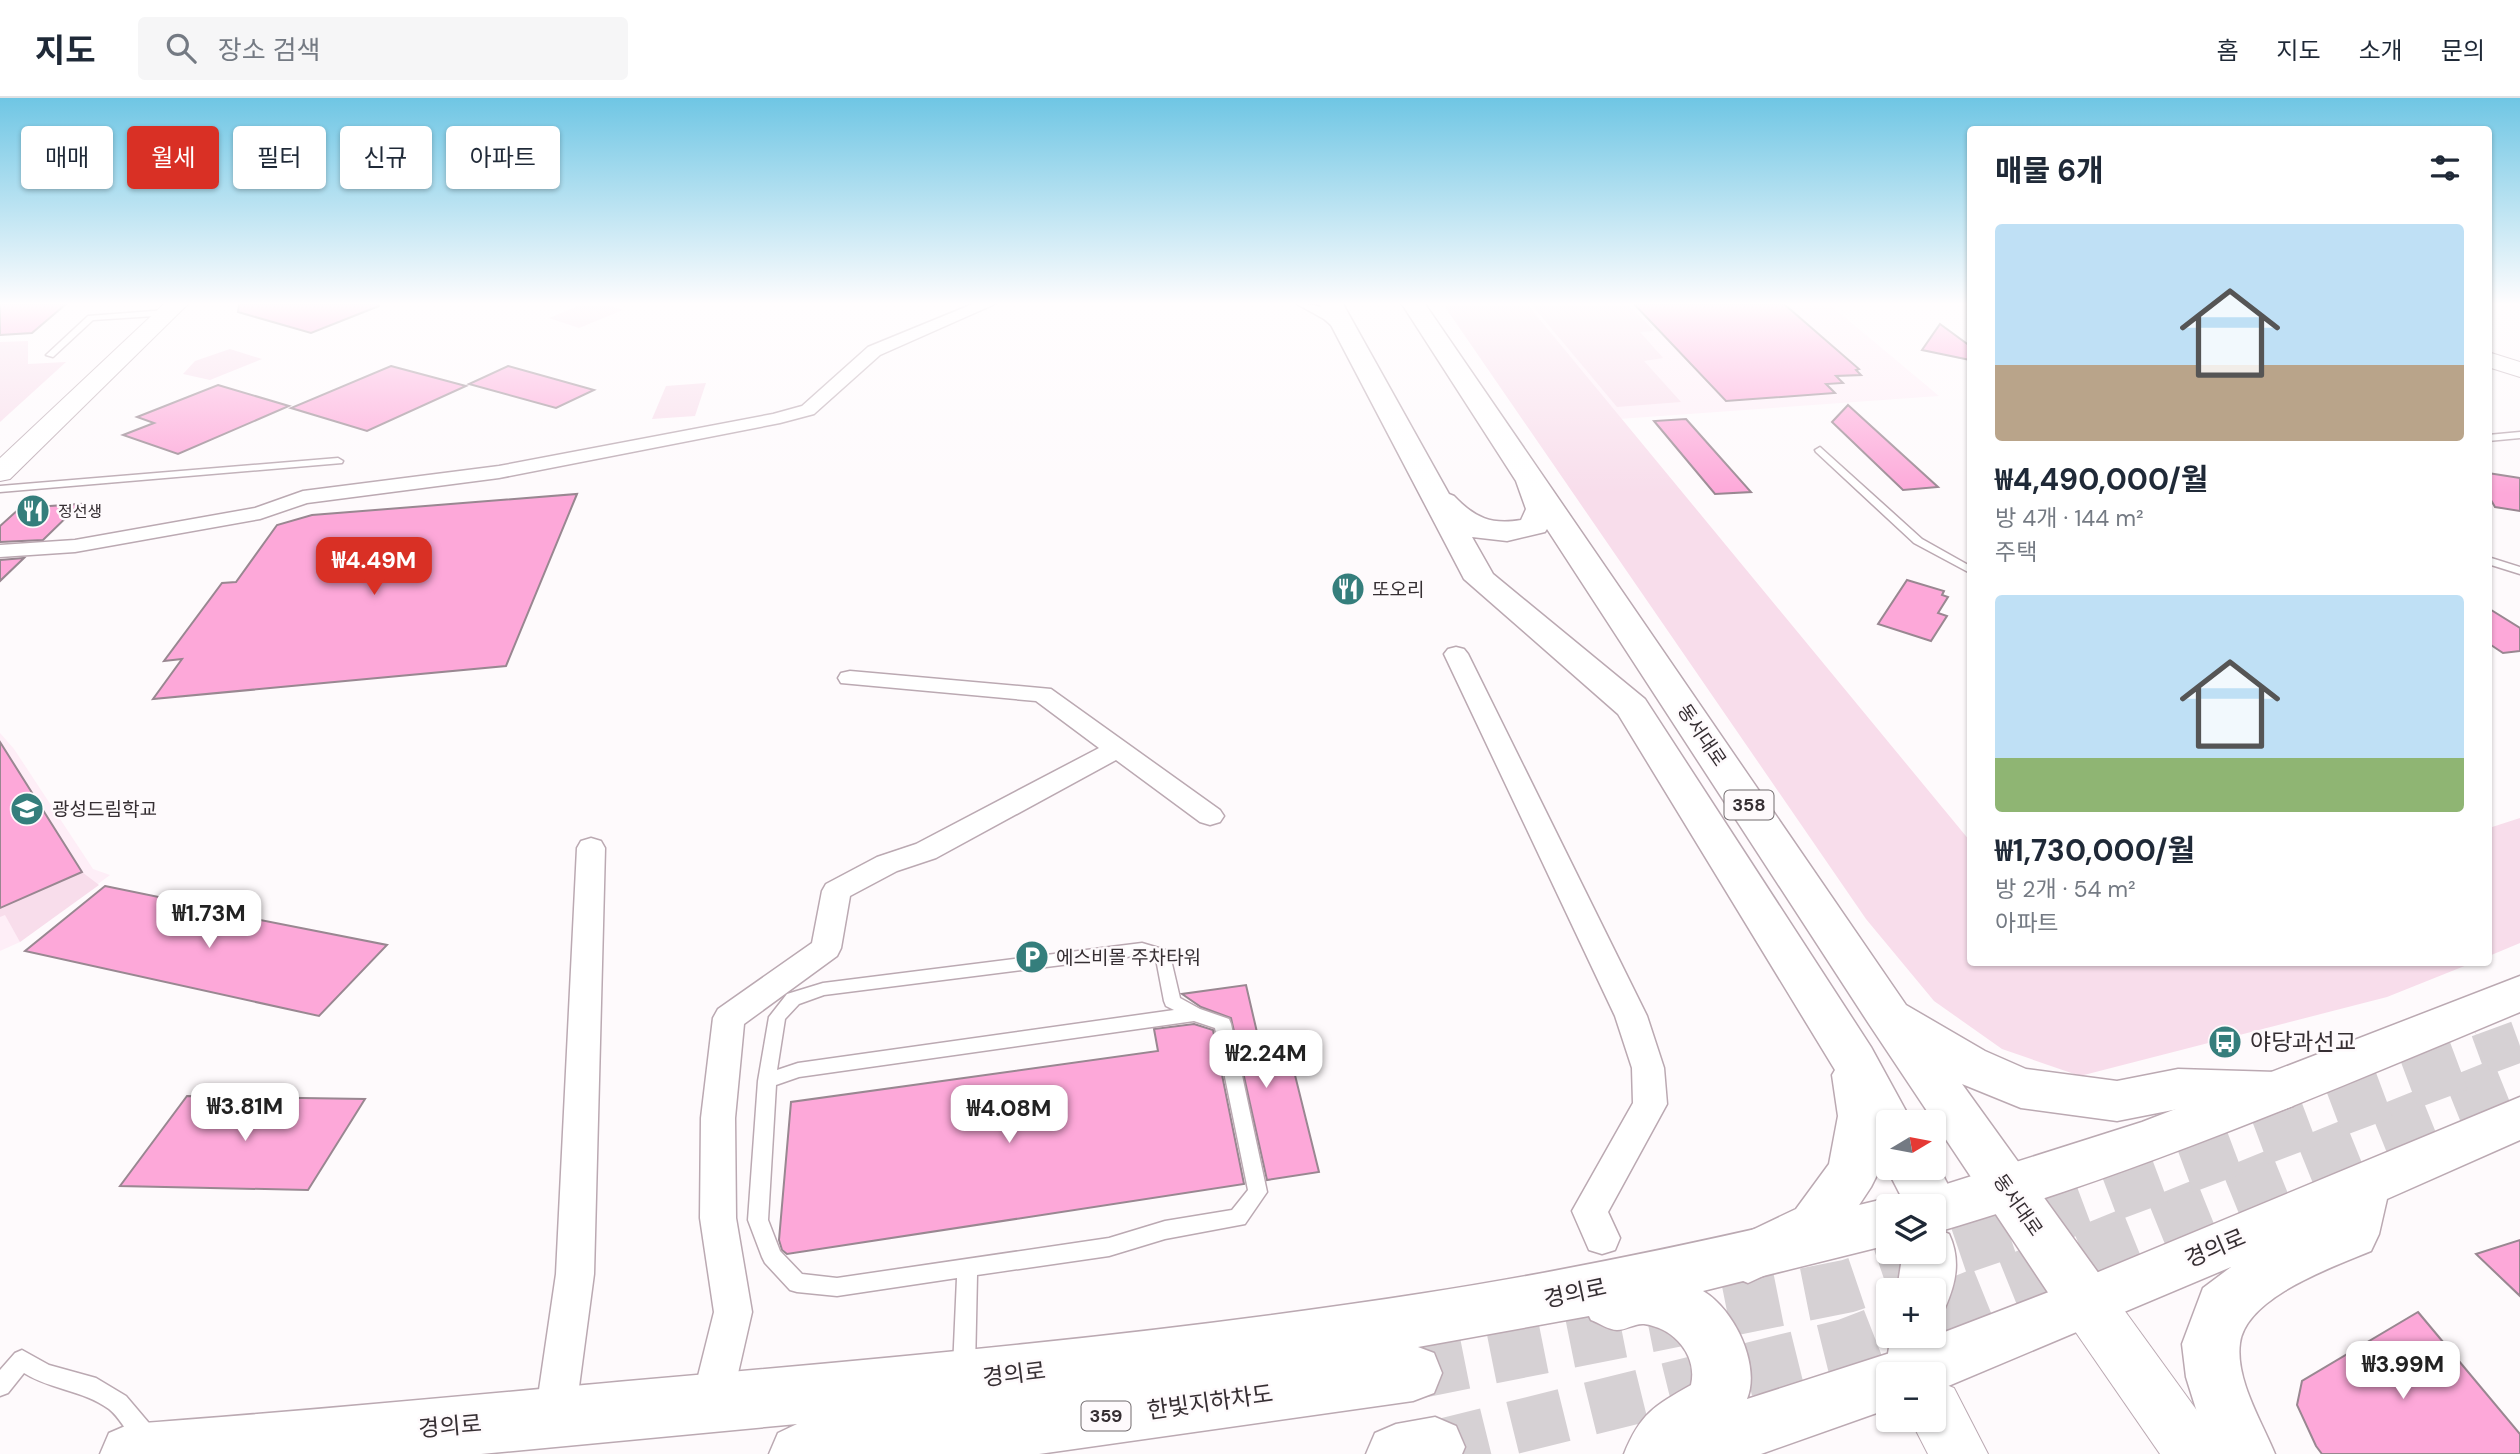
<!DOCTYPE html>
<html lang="ko">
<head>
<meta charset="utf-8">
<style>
	body { margin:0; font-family:"DM Sans","Noto Sans KR",sans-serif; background:#f6f6f7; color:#1f2937; height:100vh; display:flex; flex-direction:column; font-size:26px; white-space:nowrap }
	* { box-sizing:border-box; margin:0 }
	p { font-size:23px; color:#747a83 }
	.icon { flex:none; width:38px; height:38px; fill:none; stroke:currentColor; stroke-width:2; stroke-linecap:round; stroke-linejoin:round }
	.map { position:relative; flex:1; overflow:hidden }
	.drawer { position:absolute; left:1967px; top:28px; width:525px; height:840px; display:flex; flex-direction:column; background:#fff; border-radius:7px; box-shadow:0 2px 5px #0004 }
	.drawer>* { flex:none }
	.banner { position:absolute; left:21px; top:28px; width:665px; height:63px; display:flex; gap:14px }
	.needle { width:46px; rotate:80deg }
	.fabs { position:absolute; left:1876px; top:1012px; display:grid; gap:14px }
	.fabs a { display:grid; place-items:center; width:70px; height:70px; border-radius:7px; background:#fff; box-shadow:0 2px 5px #0004; font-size:35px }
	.price { position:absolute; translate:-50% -60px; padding:0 16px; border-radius:14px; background:#fff; color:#222; font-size:23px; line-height:46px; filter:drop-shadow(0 2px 4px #0008) }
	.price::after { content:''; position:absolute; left:50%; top:42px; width:21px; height:16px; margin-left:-10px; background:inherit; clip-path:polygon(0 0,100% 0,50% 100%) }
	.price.active { background:#d93025; color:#fff }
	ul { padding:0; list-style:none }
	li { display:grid; align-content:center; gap:14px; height:371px; padding:0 28px }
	li span { display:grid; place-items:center; height:217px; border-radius:7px; color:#555 }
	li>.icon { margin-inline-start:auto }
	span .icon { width:126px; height:126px; fill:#fffc; stroke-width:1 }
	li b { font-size:30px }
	h2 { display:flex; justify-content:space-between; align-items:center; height:84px; padding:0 28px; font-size:30px }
	.chip { padding:0 24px; border-radius:7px; background:#fff; box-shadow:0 2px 5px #0004; font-size:24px; line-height:63px }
	.chip.active { background:#d93025; color:#fff }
	header { display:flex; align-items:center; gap:42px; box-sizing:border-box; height:98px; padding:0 35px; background:#fff; border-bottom:2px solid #e0e1e3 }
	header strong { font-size:33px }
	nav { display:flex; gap:38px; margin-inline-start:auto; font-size:24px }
	.search { width:490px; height:63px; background:#f6f6f7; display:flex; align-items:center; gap:18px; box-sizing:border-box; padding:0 24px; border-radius:7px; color:#747a83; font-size:26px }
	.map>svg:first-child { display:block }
	.built { fill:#feeef7 }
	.green { fill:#f8ddeb }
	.building { fill:#fda8d9; stroke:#998791; stroke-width:2 }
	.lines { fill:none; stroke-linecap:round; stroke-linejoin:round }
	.primary-tunnel-far1 { stroke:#d6d1d4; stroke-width:42; stroke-dasharray:42 21; stroke-linecap:butt }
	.primary-tunnel { stroke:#d6d1d4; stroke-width:53; stroke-dasharray:53 27; stroke-linecap:butt }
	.lane-casing { stroke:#bba9b2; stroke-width:3 }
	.street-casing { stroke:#bba9b2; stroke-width:3 }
	.secondary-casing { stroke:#bba9b2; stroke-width:2 }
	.primary-casing { stroke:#bba9b2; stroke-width:3 }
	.highway-casing { stroke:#bba9b2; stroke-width:3 }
	.lane { fill:#fff; fill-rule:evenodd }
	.street { fill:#fff; fill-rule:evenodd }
	.secondary { fill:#fff; fill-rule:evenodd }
	.primary { fill:#fff; fill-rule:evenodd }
	.highway { fill:#fff; fill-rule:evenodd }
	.labels { text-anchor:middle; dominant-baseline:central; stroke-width:5; stroke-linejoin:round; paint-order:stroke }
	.far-poi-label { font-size:16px; fill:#362f33; stroke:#fefafc; text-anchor:start }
	.shield { fill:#fefafc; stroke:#726c6f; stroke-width:2 }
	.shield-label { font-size:18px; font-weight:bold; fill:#362f33 }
	.poi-label { font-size:19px; fill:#362f33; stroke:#fefafc; text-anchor:start }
	.street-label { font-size:19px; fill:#362f33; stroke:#fefafc }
	.near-poi-label { font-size:23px; fill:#362f33; stroke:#fefafc; text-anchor:start }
	.near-street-label { font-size:23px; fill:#362f33; stroke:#fefafc }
</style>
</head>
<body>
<header>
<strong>지도</strong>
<div class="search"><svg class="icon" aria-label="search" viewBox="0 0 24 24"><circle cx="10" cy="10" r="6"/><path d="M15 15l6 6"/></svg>장소 검색</div>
<nav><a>홈</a><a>지도</a><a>소개</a><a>문의</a></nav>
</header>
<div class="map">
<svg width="2520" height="1356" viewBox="0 0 2520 1356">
	<rect width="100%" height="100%" fill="#fefafc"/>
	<g class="built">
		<polygon points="1527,206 1829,206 1939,298 1619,321"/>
		<polygon points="0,635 14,651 93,771 110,777 20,844 0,853"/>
	</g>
	<g class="green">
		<polygon points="583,206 603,206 623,212 579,230 549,220"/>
		<polygon points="1443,206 1527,206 1970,743 1970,864 2472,865 2387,899 2080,978 2002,951 1934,903 1866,821"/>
		<polygon points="1531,206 1628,206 1654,233 1640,234 1663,260 1644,263 1681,304 1617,309"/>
		<polygon points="28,243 28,266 66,264 0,324 0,244"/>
		<polygon points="230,251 262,261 210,282 183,276 195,263"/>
		<polygon points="706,285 695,318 652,321 666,288"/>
		<polygon points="2520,720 2520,845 2489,858 2489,730"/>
		<polygon points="82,774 99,787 20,844 5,817 0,819 0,810"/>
	</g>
	<g class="building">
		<polygon points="0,206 66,206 32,235 0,237"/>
		<polygon points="239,206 379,206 379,208 311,235 238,214"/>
		<polygon points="1634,206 1784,206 1859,271 1856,272 1861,277 1836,278 1843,285 1826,286 1835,295 1726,303"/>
		<polygon points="1940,226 1970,248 1970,262 1922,252"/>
		<polygon points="391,268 466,288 367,333 291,310"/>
		<polygon points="508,268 594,292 556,310 469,286"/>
		<polygon points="218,287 289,308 178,356 123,337 154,325 137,319"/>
		<polygon points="1848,307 1938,389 1903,392 1832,324"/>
		<polygon points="1686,321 1751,394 1715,396 1654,323"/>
		<polygon points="2488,375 2520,380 2520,413 2495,409 2488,397"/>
		<polygon points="577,396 506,568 153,601 182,561 164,563 222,485 236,484 277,427 312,417"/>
		<polygon points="80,406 43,442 0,444 0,428 20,410"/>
		<polygon points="24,460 0,483 0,462"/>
		<polygon points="1907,482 1944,493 1942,497 1948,499 1938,515 1947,518 1931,543 1878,526"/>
		<polygon points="2488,510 2520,530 2520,553 2503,555 2488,545"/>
		<polygon points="0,644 82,774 0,810"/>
		<polygon points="105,788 232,814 230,816 387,847 319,918 25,853"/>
		<polygon points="1246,887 1266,973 1293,969 1319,1074 1267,1082 1231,920 1201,909 1182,896"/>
		<polygon points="1194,926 1213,932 1244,1086 787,1156 782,1152 779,1142 791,1004 1158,953 1154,931"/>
		<polygon points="187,998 365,1001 308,1092 120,1088"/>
		<polygon points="2520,1142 2520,1198 2476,1156"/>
		<polygon points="2418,1214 2520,1336 2520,1356 2322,1356 2316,1348 2297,1307 2302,1283"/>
	</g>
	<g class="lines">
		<polyline class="primary-tunnel-far1" points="2479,958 2520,943"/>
		<g class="primary-tunnel">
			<polyline points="1934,1215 2520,979"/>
			<polyline points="1413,1275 1848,1188 2057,1117 2484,957"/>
			<polyline points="1435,1349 1847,1247 1888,1231"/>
		</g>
		<defs>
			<g id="lane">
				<polygon points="167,212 171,215 170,217 93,222 53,259 46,257 88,218"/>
				<polygon points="2520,334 2520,340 2488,343 2488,337"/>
				<polygon points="1820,349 1922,441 1970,468 1970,475 1914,445 1816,354 1815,352"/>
				<polygon points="338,360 343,363 342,365 0,394 0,388"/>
				<polygon points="2488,459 2520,469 2520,476 2488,466"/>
				<path d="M1142,845L1169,853L1180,900L1200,911L1229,921L1231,926L1267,1094L1245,1126L1165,1141L1109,1158L977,1177L975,1270L971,1277L964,1280L957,1277L953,1270L957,1180L837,1198L797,1194L790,1192L765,1165L762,1159L748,1122L758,983L769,919L787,896L823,885ZM1142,857L1156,861L1164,903L1166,908L1174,912L798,965L777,972L785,921L799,906L824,897ZM1194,923L1215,930L1248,1092L1232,1112L1165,1123L1109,1140L837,1180L802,1176L780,1153L768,1122L776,987L799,979Z"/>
				<path d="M22,1252L49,1267L96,1280L126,1298L154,1331L157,1339L154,1347L146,1350C129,1343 123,1322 109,1311C83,1292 51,1292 24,1275L8,1295L0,1298V1272L15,1255Z"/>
			</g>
			<g id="street">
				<polygon points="973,206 995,206 880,257 814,316 780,325 499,380 307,405 260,421 75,454 0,459 0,447 75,442 255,410 303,393 499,368 773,316 802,308 868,249"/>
				<path d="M1297,206C1320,206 1337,212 1352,230L1350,233H1338L1324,221Z"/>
				<polygon points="1456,549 1464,551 1468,556 1647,918 1664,970 1667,1006 1608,1114 1620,1140 1615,1152 1602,1156 1589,1152 1572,1113 1633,1005 1632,970 1615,918 1444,556 1448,551"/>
				<polygon points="850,573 1051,591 1220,712 1224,718 1220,724 1210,727 1200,724 1116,662 936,760 897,773 850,798 841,850 837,858 744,926 735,1020 736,1120 752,1214 731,1306 725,1320 711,1326 697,1320 691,1306 714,1214 700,1120 701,1020 713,920 718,911 812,845 822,793 826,786 877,759 916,746 1099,650 1036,603 841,585 838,580 841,575"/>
				<polygon points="591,740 601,743 605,750 594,1176 575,1319 569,1333 555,1339 541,1333 535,1319 556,1176 577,750 581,743"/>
			</g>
			<g id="secondary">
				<polygon points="164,206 188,206 10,381 0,383 0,360"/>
				<polygon points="2488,254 2520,264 2520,279 2488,269"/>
				<polygon points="2087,1180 2106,1187 2214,1336 2223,1356 2160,1356 2068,1223 2060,1205 2068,1187"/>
				<polygon points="1934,1282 1954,1290 1988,1356 1928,1356 1910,1321 1934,1321"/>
			</g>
			<g id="primary">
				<path d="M2520,878V914C2327,995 2135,1076 1934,1135V1108H1910L1915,1096L2142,1024Z"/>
				<path d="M2520,999V1042L2387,1101L2379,1136L2371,1153C2333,1169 2246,1199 2240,1245C2235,1281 2262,1324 2275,1356H2210L2186,1279L2182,1246L2203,1190L2231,1169L1934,1294V1276H1888V1311L1761,1356H1624C1640,1316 1654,1308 1691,1287C1698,1257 1674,1230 1644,1226C1635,1225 1626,1232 1617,1232C1609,1232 1599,1225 1591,1222L1589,1218L1418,1249L1434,1255L1442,1275L1434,1295L1413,1303L1039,1356H769L778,1335L797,1326L481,1356H100L109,1335L130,1326C296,1314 462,1298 628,1283C894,1260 1161,1236 1425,1195C1581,1171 1735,1137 1888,1100L1907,1107L1888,1108V1147L1703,1193C1734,1211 1761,1267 1747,1301L1890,1255L2067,1187Z"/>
				<polygon points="1435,1319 1456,1328 1465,1349 1462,1356 1366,1356 1375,1335 1396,1326"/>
			</g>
			<g id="highway">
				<path d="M1320,206H1343L1449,396L1454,398C1475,420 1491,427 1521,422L1526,411L1516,383L1402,206H1425L1906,907L1985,953L2026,971L2117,983L2178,971L2276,974L2293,980L2300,994L2293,1008L2276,1014L2178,1011L2117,1023L2021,1010L1962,986L2107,1187L2115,1205L2107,1223L2087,1231L2067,1223L1869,926L1547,431L1545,434L1507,443L1472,439L1493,476L1645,601L1871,949L1912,1024H1888V1046L1883,1044L1879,1073L1871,1089L1834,1145L1748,1185L1729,1177L1721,1160L1729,1143L1796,1111L1829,1066L1838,1018L1832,977L1835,972L1618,616L1464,481Z"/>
				<path d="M1934,1060L1959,1108L1952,1124L1935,1130L1949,1136C1961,1162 1956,1185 1945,1210L1934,1214V1192H1897L1903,1153H1934V1108H1906L1886,1069L1888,1065V1069H1934Z"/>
				<path d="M1934,1216L1939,1218C1951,1245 1946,1267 1935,1294L1934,1276H1888V1282L1885,1274L1891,1237H1934Z"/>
			</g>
		</defs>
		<use href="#lane" class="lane-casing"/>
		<use href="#street" class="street-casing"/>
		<use href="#secondary" class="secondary-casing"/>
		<use href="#primary" class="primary-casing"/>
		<use href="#highway" class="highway-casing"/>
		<use href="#lane" class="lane"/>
		<use href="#street" class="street"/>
		<use href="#secondary" class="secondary"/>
		<use href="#primary" class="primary"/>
		<use href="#highway" class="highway"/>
	</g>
	<linearGradient id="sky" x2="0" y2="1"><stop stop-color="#6fc6e4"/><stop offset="0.52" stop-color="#fffdfe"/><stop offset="1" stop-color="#fffdfe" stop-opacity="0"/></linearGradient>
	<rect width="2520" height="396" fill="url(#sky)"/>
	<defs>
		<symbol id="restaurant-disc" viewBox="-11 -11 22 22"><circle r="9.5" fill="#357e7c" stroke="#fefafc"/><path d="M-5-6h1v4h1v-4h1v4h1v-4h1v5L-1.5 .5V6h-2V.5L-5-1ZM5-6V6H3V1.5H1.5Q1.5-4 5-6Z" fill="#fff"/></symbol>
		<symbol id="school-disc" viewBox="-11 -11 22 22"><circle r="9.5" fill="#357e7c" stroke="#fefafc"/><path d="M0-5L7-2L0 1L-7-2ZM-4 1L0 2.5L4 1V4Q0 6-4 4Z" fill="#fff"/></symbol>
		<symbol id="parking-disc" viewBox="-11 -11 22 22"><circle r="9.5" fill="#357e7c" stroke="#fefafc"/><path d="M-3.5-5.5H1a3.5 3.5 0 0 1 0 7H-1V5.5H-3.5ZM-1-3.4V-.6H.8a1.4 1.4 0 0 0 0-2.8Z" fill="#fff"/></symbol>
		<symbol id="bus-disc" viewBox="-11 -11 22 22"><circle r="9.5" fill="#357e7c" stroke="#fefafc"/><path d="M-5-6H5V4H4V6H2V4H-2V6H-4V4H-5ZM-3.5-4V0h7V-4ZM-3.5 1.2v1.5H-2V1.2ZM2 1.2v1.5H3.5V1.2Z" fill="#fff"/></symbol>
	</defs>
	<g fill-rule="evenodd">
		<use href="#restaurant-disc" x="14" y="394" width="38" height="38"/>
		<use href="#restaurant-disc" x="1329" y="472" width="38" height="38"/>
		<use href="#school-disc" x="8" y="692" width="38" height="38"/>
		<use href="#parking-disc" x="1013" y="840" width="38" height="38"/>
		<use href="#bus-disc" x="2206" y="925" width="38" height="38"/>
	</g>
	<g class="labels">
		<g class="far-poi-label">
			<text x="58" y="413">정선생</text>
		</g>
		<g class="shield">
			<rect x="1724.5" y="692.5" width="49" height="29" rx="5"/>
			<rect x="1081.5" y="1303.5" width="49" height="29" rx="5"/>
		</g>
		<g class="shield-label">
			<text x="1749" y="707">358</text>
			<text x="1106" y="1318">359</text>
		</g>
		<g class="poi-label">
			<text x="1372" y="491">또오리</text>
			<text x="52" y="711">광성드림학교</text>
			<text x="1056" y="859">에스비몰 주차타워</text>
		</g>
		<g class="street-label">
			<text transform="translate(1702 637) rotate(56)">동서대로</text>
			<text transform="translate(2018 1107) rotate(55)">동서대로</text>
		</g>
		<g class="near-poi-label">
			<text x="2250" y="944">야당과선교</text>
		</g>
		<g class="near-street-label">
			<text transform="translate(2215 1150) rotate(-23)">경의로</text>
			<text transform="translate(1575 1195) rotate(-12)">경의로</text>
			<text transform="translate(1014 1276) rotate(-7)">경의로</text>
			<text transform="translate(1210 1304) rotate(-8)">한빛지하차도</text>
			<text transform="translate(450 1328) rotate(-5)">경의로</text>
		</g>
	</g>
</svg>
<div class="fabs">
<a><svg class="needle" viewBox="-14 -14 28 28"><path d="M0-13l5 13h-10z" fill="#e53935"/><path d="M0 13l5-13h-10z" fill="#747a83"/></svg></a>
<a><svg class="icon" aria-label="layers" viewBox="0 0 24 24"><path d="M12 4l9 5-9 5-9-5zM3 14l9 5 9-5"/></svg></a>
<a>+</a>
<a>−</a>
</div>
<b class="price active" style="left:374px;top:499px">₩4.49M</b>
<b class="price" style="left:209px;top:852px">₩1.73M</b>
<b class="price" style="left:1266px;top:992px">₩2.24M</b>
<b class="price" style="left:245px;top:1045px">₩3.81M</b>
<b class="price" style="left:1009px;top:1047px">₩4.08M</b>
<b class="price" style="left:2403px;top:1303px">₩3.99M</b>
<div class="banner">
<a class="chip">매매</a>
<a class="chip active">월세</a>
<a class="chip">필터</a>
<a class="chip">신규</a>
<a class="chip">아파트</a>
</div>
<section class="drawer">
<h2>매물 6개<svg class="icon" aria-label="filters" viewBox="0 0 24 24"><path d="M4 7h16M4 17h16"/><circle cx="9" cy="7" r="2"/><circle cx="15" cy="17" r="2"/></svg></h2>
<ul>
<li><span style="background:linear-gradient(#bfe0f5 65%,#b9a48a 0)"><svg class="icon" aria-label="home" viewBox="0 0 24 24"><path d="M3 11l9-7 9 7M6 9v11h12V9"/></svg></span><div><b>₩4,490,000/월</b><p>방 4개 · 144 m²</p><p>주택</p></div></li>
<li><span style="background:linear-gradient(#bfe0f5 75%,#8fb573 0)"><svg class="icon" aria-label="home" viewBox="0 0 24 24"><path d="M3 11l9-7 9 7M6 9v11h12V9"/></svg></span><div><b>₩1,730,000/월</b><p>방 2개 · 54 m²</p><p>아파트</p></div></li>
</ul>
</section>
</div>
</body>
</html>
